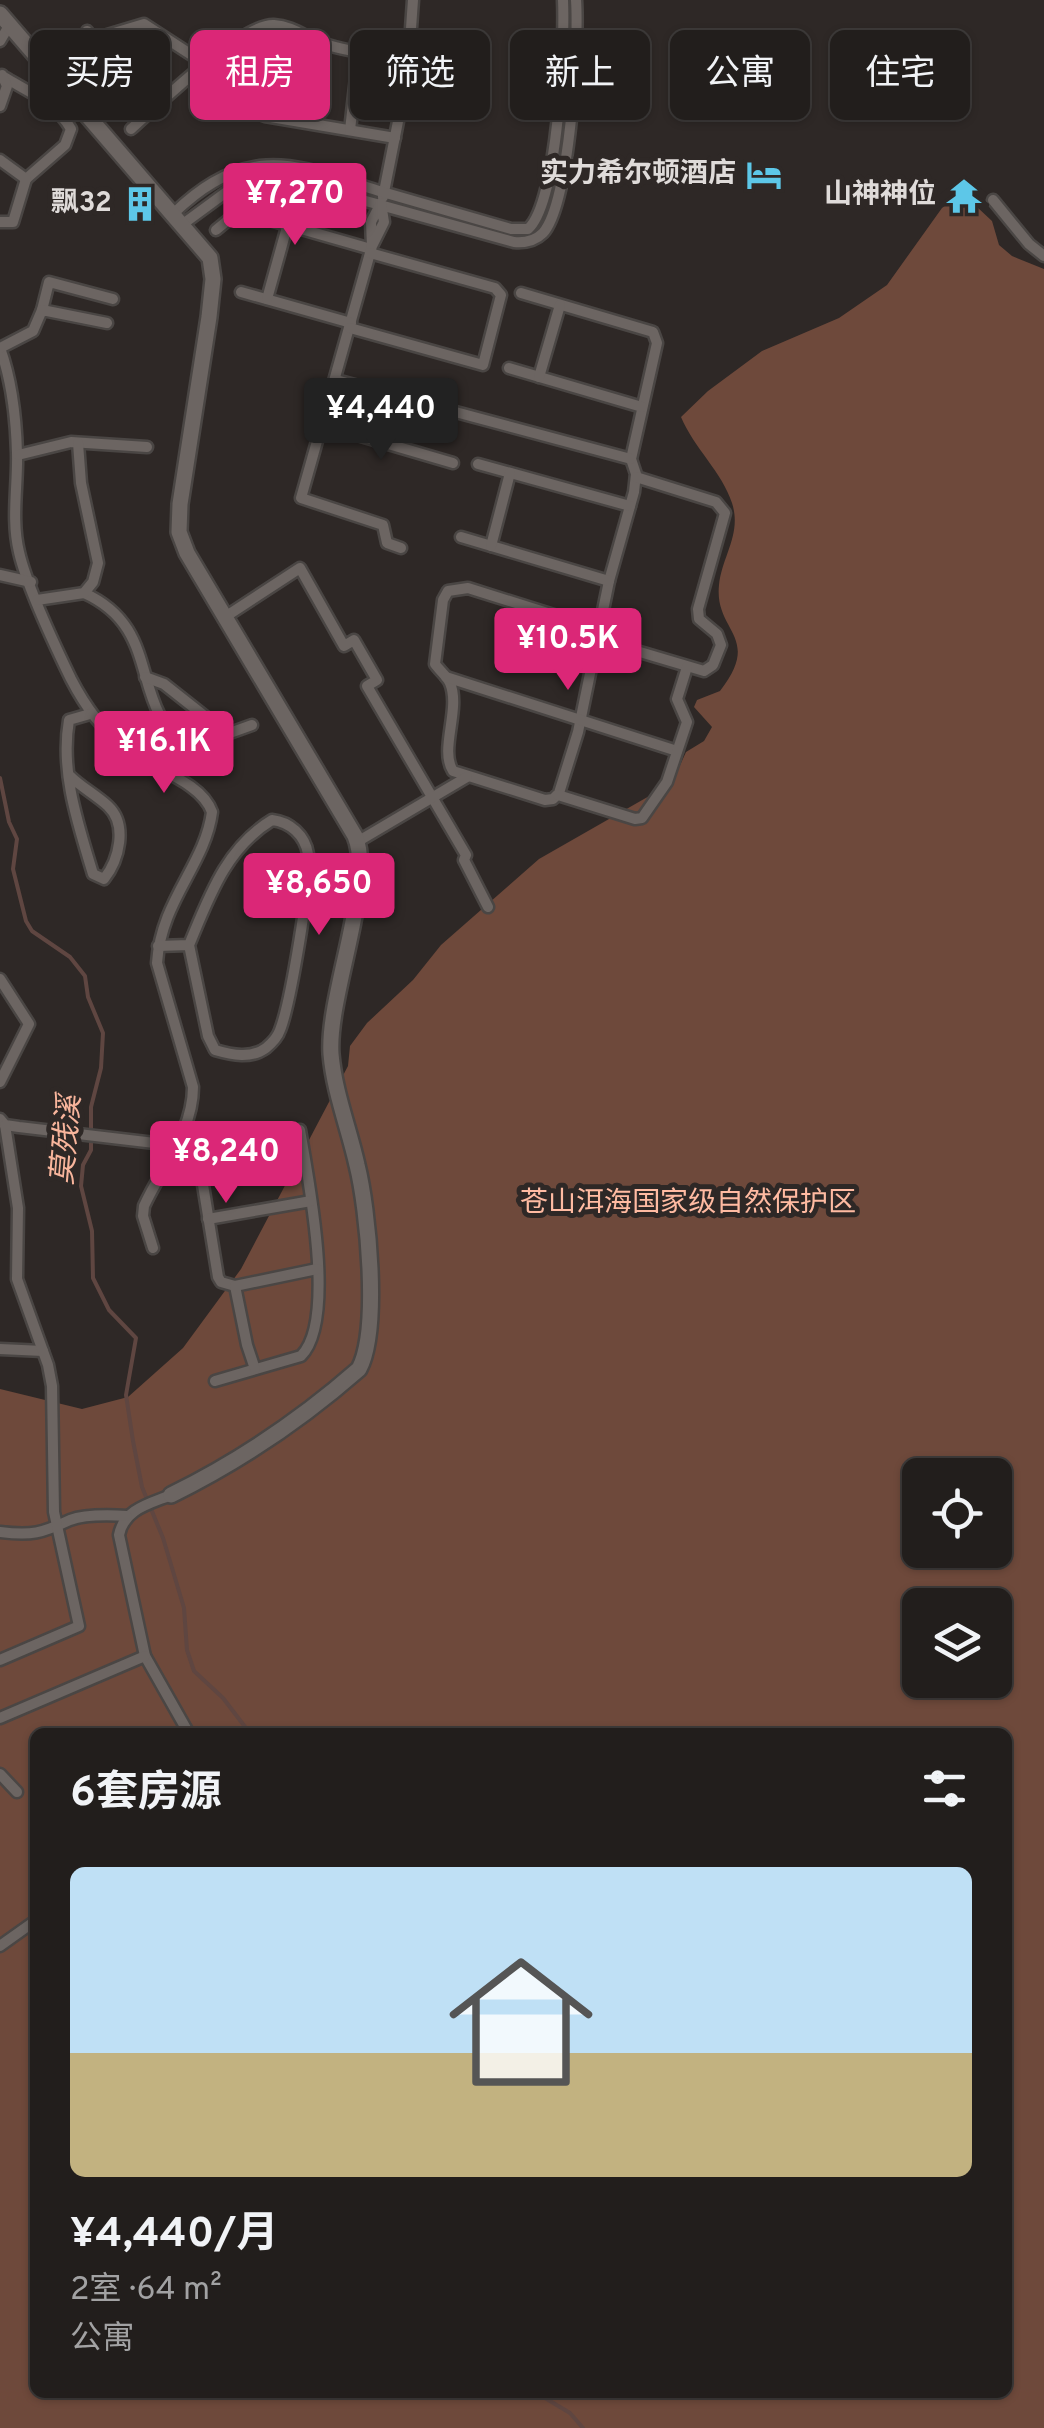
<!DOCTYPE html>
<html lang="zh">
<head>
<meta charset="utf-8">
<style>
	body { margin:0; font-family:Overpass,"Noto Sans SC",sans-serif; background:#2e2b29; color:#f1f3f6; height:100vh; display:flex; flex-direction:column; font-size:38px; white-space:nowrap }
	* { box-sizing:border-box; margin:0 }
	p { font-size:32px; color:#a2a2a3 }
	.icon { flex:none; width:55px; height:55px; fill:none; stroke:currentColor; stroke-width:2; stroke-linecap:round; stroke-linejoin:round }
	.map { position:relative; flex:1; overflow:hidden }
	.panel { position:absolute; left:30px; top:1728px; width:982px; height:670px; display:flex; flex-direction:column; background:#221e1c; border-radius:15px; box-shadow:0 2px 8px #0004,0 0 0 2px #3f3c3b }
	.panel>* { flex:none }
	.banner { position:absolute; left:30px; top:30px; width:985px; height:90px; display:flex; gap:20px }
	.controls { position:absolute; left:902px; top:1458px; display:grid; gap:20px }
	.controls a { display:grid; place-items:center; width:110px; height:110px; border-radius:15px; background:#221e1c; box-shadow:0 2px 8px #0004,0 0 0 2px #3f3c3b; font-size:50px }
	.price { position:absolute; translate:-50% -85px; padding:0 22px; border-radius:10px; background:#db2777; color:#fff; font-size:32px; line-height:65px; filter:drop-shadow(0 2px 5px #0008) }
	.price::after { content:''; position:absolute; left:50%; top:60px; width:30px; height:22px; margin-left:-15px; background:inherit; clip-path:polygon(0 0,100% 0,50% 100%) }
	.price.current { background:#222; color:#fff }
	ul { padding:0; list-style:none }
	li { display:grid; align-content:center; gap:20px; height:530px; padding:0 40px }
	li+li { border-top:2px solid #3f3c3b }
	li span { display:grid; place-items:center; height:310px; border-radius:15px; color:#555 }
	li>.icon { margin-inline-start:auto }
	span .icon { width:180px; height:180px; fill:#fffc; stroke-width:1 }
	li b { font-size:42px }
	h2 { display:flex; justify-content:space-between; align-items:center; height:120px; padding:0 40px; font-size:42px }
	.chip { padding:0 35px; border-radius:15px; background:#221e1c; box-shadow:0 2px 8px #0004,0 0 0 2px #3f3c3b; font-size:35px; line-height:90px }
	.chip.current { background:#db2777; color:#fff }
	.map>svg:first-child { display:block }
	.green { fill:#6e493b; fill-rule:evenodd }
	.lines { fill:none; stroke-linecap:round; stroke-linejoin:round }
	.stream { stroke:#5f4641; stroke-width:4 }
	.street-casing { stroke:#4a4644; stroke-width:15 }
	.secondary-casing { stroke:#4a4644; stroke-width:20 }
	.street { stroke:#6c6562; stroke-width:10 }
	.secondary { stroke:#6c6562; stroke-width:15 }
	.labels { text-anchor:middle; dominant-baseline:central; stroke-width:10; stroke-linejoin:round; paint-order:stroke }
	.poi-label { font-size:28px; font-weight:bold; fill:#dfdbd9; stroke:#2e2826; text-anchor:end }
	.park-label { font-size:28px; fill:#ffbba2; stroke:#2e2826 }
	.water-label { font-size:30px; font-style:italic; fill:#f8b59c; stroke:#2e2826 }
</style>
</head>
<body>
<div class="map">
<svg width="1044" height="2428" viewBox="0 0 1044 2428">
	<rect width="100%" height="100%" fill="#2e2826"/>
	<path class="green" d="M962,193L992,221L999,245L1012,256L1044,269V2428H0V1389L82,1409L128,1397L183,1348L241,1269L348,1066L350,1046L367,1023L413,980L441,945L539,859L672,783L686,752L704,741L712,727L694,707L697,700L720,691C763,636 714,632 719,585C722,556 742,534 732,503C722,472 694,448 681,417L708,391L762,351L839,318L887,285L942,208ZM920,1475H995V1550H920ZM920,1605H995V1680H920ZM35,1732H1008V2392H35Z"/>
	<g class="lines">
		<g class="stream">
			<polyline points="0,778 9,822 17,839 13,869 26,921 32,931 70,957 85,976 88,997 103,1033 101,1068 91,1107 91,1150 83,1165 81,1186 92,1231 93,1278 109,1310 136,1338 126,1395 133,1441 142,1487 163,1538 184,1608 187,1650 194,1671 223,1698 249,1732"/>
			<polyline points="535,2392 570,2413 583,2428"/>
		</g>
		<defs>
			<g id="street">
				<polyline points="87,31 152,111"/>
				<polyline points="94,39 144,24 207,65"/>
				<polyline points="0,41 10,24"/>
				<polyline points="197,73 222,100 265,116 395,138"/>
				<path d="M4,77C29,92 56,103 71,129L65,145L26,179"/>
				<polyline points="0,106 7,86 2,75"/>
				<path d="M131,129C158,105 242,23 274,25C294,26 307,39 325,44C351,53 381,55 409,60"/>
				<polyline points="350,130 359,51"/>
				<polyline points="0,160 26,179 13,222 0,222"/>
				<polyline points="383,197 408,71 413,0"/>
				<polyline points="993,200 1029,244 1044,256"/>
				<path d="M174,213C199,189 225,171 260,166C299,161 342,180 379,191C423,204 467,216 511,229H528C558,203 565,42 563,0"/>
				<path d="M183,224L236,185L279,177L514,242C525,243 535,241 543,233C570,203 579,43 576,0"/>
				<polyline points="216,230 238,212 245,213 371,249"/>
				<polyline points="372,246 384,222 381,203 371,222 372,246 301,498 383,525 387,543 401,548"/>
				<polyline points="241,292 351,323"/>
				<path d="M521,293L653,332L657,343L631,459L636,474L634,492L609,581L578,732L559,793L553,799L545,800L453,771C439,750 461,709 450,683C447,676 439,670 435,664L443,600L448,591L468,588L598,629"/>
				<polyline points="267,299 287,227"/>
				<polyline points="42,310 49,282 113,299"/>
				<polyline points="350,328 483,365 501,295 495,288 370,253"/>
				<path d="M0,348C12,381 16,417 17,453C18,485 11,519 19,552C27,587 55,646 71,679C86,708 102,729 127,750C152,769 201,781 212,812C205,865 161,900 157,963L193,1087C193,1131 162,1167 144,1206L143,1216L153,1248"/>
				<polyline points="0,348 33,331 42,310 107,323"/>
				<polyline points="509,368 642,407"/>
				<polyline points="539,377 560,305"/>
				<polyline points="336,380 631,459"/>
				<polyline points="320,424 453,463"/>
				<polyline points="18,455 71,442 147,447"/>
				<polyline points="478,464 630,506"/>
				<polyline points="461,537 609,581"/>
				<polyline points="491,546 510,473"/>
				<polyline points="0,575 31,582"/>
				<path d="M84,593C164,629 127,704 188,748L252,725"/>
				<polyline points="37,600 84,593 93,582 98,563 81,483 78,443"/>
				<polyline points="225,617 300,568 344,646 354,640 377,680 367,686 466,855 464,860 488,907"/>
				<polyline points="596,639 704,671 713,665 721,645 717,634 699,619 698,609 725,513 716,502 636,477"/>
				<polyline points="145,677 164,684 226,733"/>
				<polyline points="446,677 677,751"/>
				<path d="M70,776C81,787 96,795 108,806C128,825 119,860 104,879L93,874C78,824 60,772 69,720L90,714"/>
				<polyline points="558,795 635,819 642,818 667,782 687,722 677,699 687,667"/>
				<polyline points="357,842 467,777"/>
				<path d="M158,946L189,945L208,1036L215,1050C232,1055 251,1059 266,1048C272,1043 278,1036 280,1030C290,1005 312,878 308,854C305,835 290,822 272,820C226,848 209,897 189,945"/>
				<polyline points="0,979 29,1024 0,1082"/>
				<path d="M0,1119L5,1125L19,1127L197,1148L300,1130C308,1178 337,1321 301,1356L215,1381"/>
				<polyline points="197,1148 218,1277 221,1282 235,1286"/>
				<polyline points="208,1219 311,1201"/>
				<polyline points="0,1349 43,1351"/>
				<polyline points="255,1369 247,1345 235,1286 317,1269"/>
				<path d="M171,1495C149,1504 124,1509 119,1535L145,1656L188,1732"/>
				<path d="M0,1532C32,1536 42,1533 70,1520C86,1514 110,1515 127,1516"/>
				<polyline points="0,1660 79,1626 54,1512 52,1386 48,1365 17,1279 18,1208 5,1125"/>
				<polyline points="0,1718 145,1656"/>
				<polyline points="0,1774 17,1792"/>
				<polyline points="0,1946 35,1921"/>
			</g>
			<path id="secondary" d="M0,14L210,258L213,279L209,317L180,504L179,532L187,553L355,836C375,884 327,996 331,1054C334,1091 349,1129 357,1165C368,1209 380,1330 359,1369C302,1419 240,1461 171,1495"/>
		</defs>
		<use href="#street" class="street-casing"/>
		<use href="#secondary" class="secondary-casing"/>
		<use href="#street" class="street"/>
		<use href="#secondary" class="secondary"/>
	</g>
	<defs>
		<symbol id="hotel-bare" viewBox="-9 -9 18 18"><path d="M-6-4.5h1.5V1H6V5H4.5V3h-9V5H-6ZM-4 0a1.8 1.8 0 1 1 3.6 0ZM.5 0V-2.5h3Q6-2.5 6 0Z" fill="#5dc7e8" stroke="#2e2826" stroke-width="2.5" paint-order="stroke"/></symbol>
		<symbol id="temple-bare" viewBox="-9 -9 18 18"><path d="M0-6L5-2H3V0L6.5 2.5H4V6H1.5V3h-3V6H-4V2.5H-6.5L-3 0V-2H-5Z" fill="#5dc7e8" stroke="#2e2826" stroke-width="2.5" paint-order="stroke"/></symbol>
		<symbol id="building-bare" viewBox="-9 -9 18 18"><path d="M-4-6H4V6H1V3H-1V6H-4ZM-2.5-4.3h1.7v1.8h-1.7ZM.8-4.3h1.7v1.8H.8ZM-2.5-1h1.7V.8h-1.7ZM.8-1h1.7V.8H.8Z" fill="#5dc7e8" stroke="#2e2826" stroke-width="2.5" paint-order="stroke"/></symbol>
	</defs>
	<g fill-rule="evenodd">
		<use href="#hotel-bare" x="739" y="150" width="50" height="50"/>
		<use href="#temple-bare" x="939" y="171" width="50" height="50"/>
		<use href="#building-bare" x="115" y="179" width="50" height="50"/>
	</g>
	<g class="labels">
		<g class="poi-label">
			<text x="736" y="175">实力希尔顿酒店</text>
			<text x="936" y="196">山神神位</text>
			<text x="112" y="204">飘32</text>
		</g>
		<g class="park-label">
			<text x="688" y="1204">苍山洱海国家级自然保护区</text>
		</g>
		<g class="water-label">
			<text transform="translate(68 1140) rotate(-85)">莫残溪</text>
		</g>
	</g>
</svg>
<div class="controls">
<a><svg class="icon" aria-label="locate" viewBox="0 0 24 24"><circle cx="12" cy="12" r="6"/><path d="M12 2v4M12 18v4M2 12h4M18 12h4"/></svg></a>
<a><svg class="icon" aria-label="layers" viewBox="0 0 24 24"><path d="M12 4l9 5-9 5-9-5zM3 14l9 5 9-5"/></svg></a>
</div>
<b class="price" style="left:295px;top:248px">¥7,270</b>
<b class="price current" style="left:381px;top:463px">¥4,440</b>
<b class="price" style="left:568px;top:693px">¥10.5K</b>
<b class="price" style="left:164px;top:796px">¥16.1K</b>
<b class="price" style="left:319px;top:938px">¥8,650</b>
<b class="price" style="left:226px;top:1206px">¥8,240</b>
<div class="banner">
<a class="chip">买房</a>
<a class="chip current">租房</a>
<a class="chip">筛选</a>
<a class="chip">新上</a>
<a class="chip">公寓</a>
<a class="chip">住宅</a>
</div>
<section class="panel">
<h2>6套房源<svg class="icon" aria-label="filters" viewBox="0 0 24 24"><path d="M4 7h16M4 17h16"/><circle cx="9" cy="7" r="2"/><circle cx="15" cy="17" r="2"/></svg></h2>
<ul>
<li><span style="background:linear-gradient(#bfe0f5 60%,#c2b280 0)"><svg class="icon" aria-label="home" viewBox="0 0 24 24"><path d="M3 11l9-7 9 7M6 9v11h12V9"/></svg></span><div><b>¥4,440/月</b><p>2室 · 64 m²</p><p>公寓</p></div></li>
</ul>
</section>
</div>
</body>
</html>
